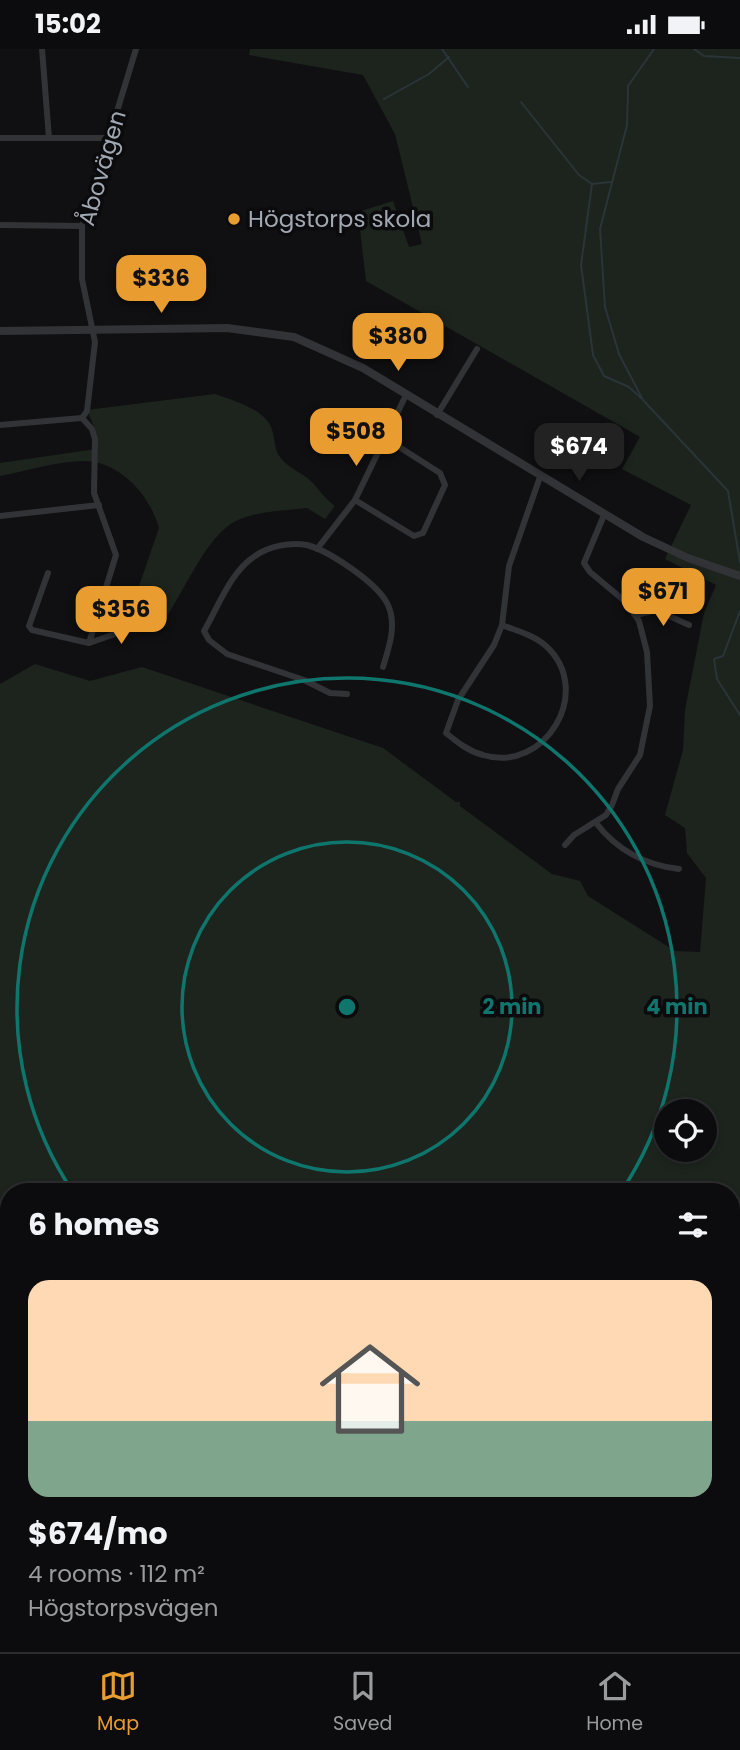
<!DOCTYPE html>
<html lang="en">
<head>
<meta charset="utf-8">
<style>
	body { margin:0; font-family:Poppins,sans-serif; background:#151517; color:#f1f3f6; height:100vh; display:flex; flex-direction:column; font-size:26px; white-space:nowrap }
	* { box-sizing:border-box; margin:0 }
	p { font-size:23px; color:#9a9b9e }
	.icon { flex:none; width:38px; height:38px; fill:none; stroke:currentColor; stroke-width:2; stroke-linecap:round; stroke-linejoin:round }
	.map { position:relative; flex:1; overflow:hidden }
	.panel { position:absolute; left:0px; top:1134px; width:740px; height:469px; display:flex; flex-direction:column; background:#0c0c0e; border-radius:28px 28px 0 0; box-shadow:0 4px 10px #0003,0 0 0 2px #2c2c2e }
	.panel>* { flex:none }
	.tools { position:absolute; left:654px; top:1050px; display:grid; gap:14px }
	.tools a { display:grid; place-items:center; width:63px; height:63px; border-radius:50%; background:#0c0c0e; box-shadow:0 4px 10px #0003,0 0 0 2px #2c2c2e; font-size:35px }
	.price { position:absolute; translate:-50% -60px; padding:0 16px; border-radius:14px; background:#e99d31; color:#111; font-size:23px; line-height:46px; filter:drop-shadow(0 2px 4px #0008) }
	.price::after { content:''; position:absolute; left:50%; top:42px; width:21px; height:16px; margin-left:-10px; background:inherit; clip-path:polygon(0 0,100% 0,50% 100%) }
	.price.current { background:#222; color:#fff }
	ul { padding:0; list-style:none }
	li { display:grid; align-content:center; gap:14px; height:371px; padding:0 28px }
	li span { display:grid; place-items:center; height:217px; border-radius:21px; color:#555 }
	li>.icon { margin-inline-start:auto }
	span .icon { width:126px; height:126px; fill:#fffc; stroke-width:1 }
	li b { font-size:30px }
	h2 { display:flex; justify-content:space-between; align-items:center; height:84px; padding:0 28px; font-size:30px }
	.status { display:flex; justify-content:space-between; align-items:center; height:49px; padding:0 35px; background:#0c0c0e; direction:ltr }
	.status svg { height:19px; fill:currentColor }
	.tab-bar { display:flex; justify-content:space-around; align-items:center; height:98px; border-top:2px solid #2c2c2e; background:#0c0c0e; font-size:19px; color:#9a9b9e }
	.tab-bar a { display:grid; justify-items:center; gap:4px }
	.tab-bar .current { color:#e99d31 }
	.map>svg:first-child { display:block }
	.green { fill:#1d241d; fill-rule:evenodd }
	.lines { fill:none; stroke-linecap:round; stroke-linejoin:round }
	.stream { stroke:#2a3439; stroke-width:2 }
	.minor { stroke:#313336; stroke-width:6 }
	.tertiary { stroke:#313336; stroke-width:8 }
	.primary { stroke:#4e5055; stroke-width:10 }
	.ring { fill:none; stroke:#0f766e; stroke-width:3.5 }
	.poi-dot { fill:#e99d31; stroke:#0b0b0d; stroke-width:2.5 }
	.labels { text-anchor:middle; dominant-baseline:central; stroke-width:7; stroke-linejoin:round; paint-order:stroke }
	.street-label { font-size:23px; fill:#a2a8b2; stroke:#0b0b0d }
	.poi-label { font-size:23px; fill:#a2a8b2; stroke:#0b0b0d; text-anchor:start }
	.centre { fill:#0f766e; stroke:#0b0b0d; stroke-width:3.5 }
	.ring-label { font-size:21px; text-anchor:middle; font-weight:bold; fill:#0f766e; stroke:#0b0b0d; stroke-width:7; stroke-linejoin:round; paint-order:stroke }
</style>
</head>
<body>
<div class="status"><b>15:02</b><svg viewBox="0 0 49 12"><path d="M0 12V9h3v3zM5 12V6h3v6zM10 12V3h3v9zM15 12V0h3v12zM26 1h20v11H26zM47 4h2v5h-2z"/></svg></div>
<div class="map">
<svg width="740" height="1603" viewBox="0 0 740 1603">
	<rect width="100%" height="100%" fill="#101012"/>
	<g class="green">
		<path d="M250,0H740V1603H271L248,1594H732V1143H9V1378L0,1370V635L35,615L90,632L142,618L383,699L456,753H460V757L552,825L580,832L588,847L675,902L700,903L706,829L687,804L685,779L665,766L683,701L685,661L704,564L716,536L665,510L691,456L622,420L640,388L366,232L358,163L393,152L409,198L422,195L395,85L363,26L249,6ZM667,1062H705V1101H667Z"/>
		<path d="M215,345C232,351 264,360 271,378C275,387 274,397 278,405C285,418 302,423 312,433C320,442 325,450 335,457L325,470L307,459C282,462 248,462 228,477C204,495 184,541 167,567L130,563L159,479C150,446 119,411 82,412C55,413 26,422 0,427V414L96,400L95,380L87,361Z"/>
	</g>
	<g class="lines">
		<g class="stream">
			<polyline points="442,0 468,38"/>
			<polyline points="654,0 628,37 627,76 600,180 605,258 619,305 643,351 728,442 740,513"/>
			<polyline points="694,0 704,7 740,9"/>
			<polyline points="384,50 429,25 449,8"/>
			<polyline points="521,53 579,126 592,135 611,133"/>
			<polyline points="592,135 581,216 593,306 604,327 629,338 641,349"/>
			<polyline points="740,562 723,607 714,610 717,630 740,666"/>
		</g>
		<g class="minor">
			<polyline points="42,0 49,89"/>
			<polyline points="0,89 108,89"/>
			<polyline points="0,176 82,177"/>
			<polyline points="437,366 477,300"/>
			<polyline points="0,376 82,369 87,362 95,293 82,230 82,177 136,0"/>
			<polyline points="355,451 414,487 423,484 445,436 440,424 385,389"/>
			<polyline points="0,467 99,456"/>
			<polyline points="317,500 355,451 406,346"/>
			<polyline points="48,524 29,577 32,581 89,594 116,506 94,444 95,390 92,380 82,369"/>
			<polyline points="636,566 656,561 689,576"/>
			<path d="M502,576C517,582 534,586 546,597C595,642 545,725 483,706C468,702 457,693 446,684L458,651L494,596L502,576L509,517L540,428"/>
			<polyline points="89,594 144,575"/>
			<path d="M347,645L330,644L304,631L227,605L209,591L204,582C218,558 231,522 255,507C269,497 290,493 307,496C329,502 378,534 388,556C397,576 389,598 383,618"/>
			<path d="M596,774C617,801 644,816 679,820"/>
			<polyline points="565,796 574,786 606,766 612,756 618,740 640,706 650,657 647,603 639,572 627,554 590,523 584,514 604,466"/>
		</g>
		<polyline class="tertiary" points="0,282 227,279 294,288 363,319 643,488 688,509 740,527"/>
		<g class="primary">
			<polyline points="0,1311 9,1320"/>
			<polyline points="0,1329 9,1337"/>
			<polyline points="437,1594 459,1603"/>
		</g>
	</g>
	<g class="ring">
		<circle cx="347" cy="958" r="165"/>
		<path d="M73 1143A330 330 0 1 1 621 1143"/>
	</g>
	<circle class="poi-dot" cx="234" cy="170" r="7"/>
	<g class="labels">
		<g class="street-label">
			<text transform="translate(102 119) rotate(-74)">Åbovägen</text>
		</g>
		<g class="poi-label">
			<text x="248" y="170">Högstorps skola</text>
		</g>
	</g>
	<circle cx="347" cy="958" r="10" class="centre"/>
	<g class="ring-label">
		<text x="512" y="965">2 min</text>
		<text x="677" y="965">4 min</text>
	</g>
</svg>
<div class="tools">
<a><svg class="icon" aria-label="locate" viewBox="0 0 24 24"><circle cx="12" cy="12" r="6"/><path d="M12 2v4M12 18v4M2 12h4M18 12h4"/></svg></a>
</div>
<b class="price" style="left:161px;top:266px">$336</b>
<b class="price" style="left:398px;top:324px">$380</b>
<b class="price" style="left:356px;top:419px">$508</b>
<b class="price current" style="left:579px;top:434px">$674</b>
<b class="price" style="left:663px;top:579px">$671</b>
<b class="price" style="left:121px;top:597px">$356</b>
<section class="panel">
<h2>6 homes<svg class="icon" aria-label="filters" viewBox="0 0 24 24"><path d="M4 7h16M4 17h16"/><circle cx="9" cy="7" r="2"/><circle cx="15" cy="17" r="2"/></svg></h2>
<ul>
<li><span style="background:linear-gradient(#ffd9b3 65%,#7fa58c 0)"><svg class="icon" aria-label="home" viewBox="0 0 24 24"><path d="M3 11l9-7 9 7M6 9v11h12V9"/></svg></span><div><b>$674/mo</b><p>4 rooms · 112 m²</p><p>Högstorpsvägen</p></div></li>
</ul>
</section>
</div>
<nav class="tab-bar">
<a class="current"><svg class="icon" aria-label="map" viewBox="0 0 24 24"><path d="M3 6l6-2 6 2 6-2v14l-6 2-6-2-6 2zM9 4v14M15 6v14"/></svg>Map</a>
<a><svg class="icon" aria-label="saved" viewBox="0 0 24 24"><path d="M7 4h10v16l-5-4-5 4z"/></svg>Saved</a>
<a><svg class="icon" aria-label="home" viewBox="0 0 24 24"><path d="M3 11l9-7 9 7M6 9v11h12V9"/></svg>Home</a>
</nav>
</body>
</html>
